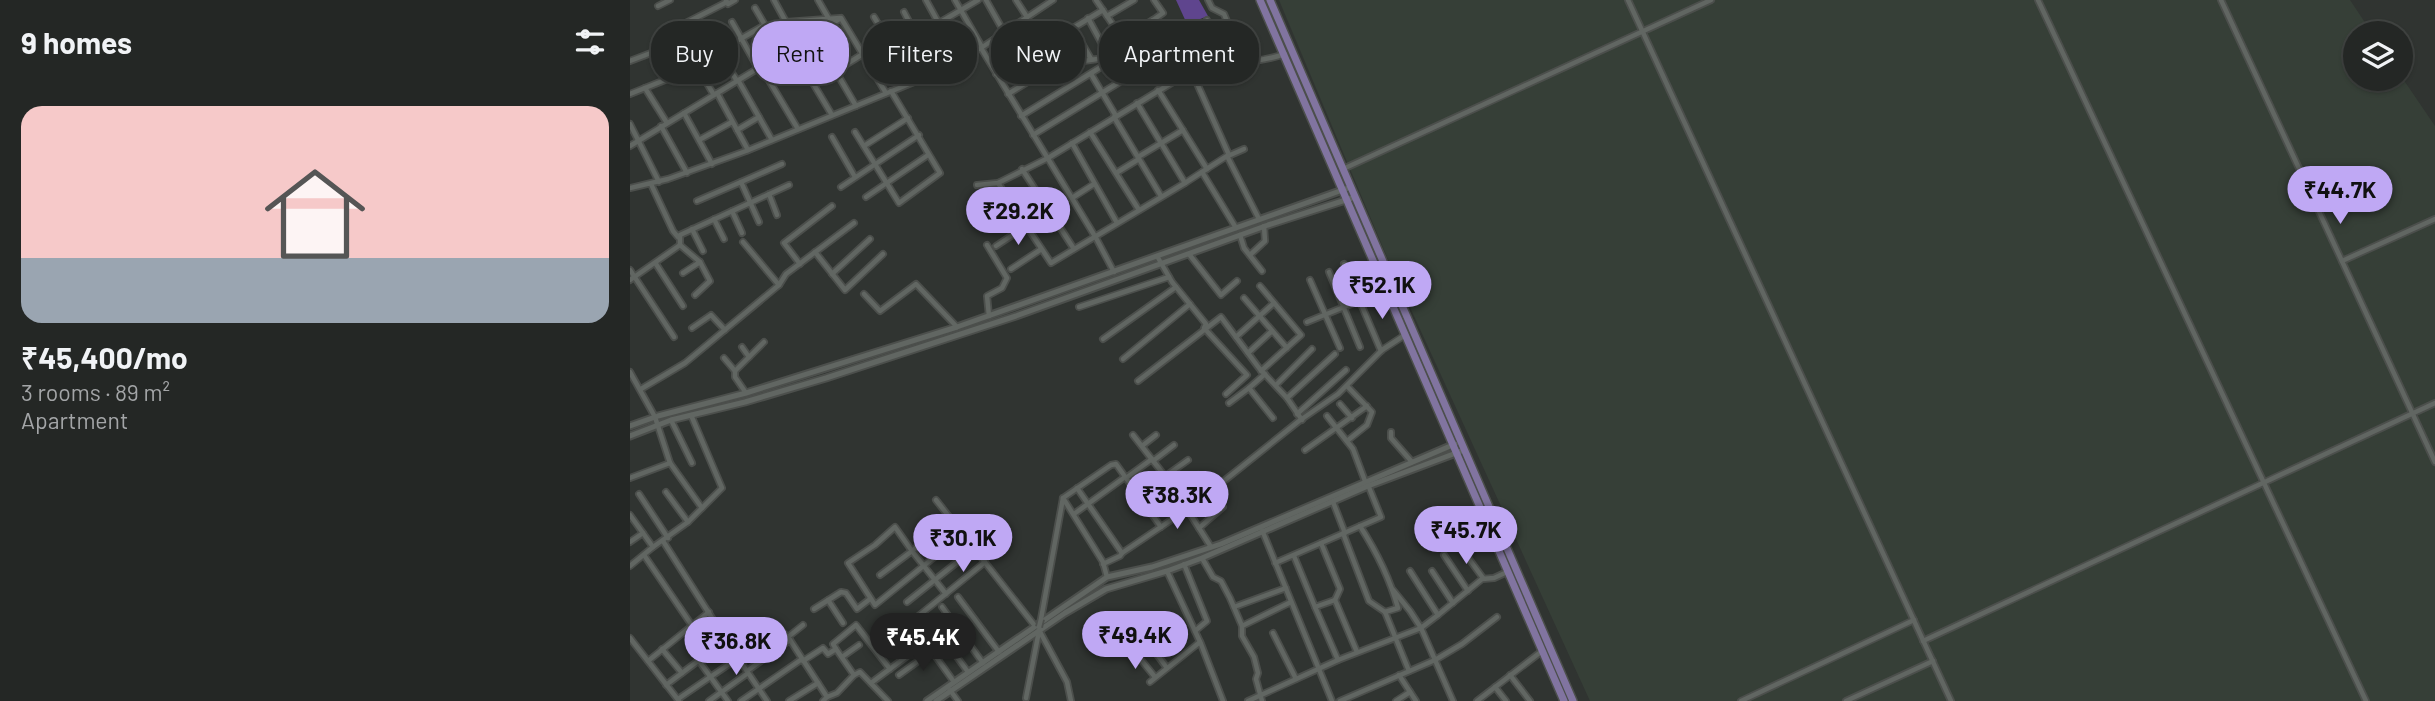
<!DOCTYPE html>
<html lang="en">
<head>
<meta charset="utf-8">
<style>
	body { margin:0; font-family:Barlow,sans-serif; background:#2c2f2d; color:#f1f3f6; height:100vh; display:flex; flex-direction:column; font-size:26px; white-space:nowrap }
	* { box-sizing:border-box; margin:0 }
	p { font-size:23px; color:#a3a5a7 }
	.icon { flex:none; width:38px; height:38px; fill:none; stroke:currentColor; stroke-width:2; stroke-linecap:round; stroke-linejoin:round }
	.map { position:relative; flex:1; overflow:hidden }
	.sheet { display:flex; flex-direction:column; background:#242725; width:630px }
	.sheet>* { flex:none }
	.top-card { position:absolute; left:21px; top:21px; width:665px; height:63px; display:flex; gap:14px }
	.tools { position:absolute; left:1713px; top:21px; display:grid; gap:14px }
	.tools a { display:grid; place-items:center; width:70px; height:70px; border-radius:50%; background:#242725; box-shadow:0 2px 5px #0004,0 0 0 2px #414442; font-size:35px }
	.price { position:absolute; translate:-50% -60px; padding:0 16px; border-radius:24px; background:#bfa8f4; color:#111; font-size:23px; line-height:46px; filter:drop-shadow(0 2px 4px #0008) }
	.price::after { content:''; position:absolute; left:50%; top:42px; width:21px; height:16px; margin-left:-10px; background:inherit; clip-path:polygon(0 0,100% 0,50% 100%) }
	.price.on { background:#222; color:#fff }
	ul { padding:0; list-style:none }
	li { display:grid; align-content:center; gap:14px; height:371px; padding:0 21px }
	li span { display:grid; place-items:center; height:217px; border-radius:21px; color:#555 }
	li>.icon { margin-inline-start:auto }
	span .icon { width:126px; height:126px; fill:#fffc; stroke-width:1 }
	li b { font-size:30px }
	h2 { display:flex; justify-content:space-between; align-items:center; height:84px; padding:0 21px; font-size:30px }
	.chip { padding:0 24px; border-radius:28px; background:#242725; box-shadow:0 2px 5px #0004,0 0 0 2px #414442; font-size:24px; line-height:63px }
	.chip.on { background:#bfa8f4; color:#111 }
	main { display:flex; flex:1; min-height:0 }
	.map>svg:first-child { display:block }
	.built { fill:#363f37 }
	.water { fill:#5f458e }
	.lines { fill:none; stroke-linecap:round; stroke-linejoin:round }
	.minor-casing { stroke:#4c4f4c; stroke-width:8 }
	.tertiary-casing { stroke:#4c4f4c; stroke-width:9 }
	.primary-casing { stroke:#4c4f4c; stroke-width:10 }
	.minor { stroke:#616662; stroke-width:4.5 }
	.tertiary { stroke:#616662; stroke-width:5 }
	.primary { stroke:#8174a0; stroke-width:7 }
	.minor-bridge-casing { stroke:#4c4f4c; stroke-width:8; stroke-linecap:butt }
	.minor-bridge { stroke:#616662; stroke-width:4.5 }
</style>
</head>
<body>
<main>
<section class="sheet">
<h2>9 homes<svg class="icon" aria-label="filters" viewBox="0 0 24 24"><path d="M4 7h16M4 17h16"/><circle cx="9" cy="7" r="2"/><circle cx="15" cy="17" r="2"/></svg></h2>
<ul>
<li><span style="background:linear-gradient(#f6c9c9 70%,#9aa5b1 0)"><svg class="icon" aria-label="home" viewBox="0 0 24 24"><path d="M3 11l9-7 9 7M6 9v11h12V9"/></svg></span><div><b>₹45,400/mo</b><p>3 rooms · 89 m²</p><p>Apartment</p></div></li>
</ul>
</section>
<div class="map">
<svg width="1805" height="701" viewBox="0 0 1805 701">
	<rect width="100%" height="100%" fill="#303431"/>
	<polygon class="built" points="649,0 1720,0 1742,33 1726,33 1726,79 1771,79 1771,76 1805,126 1805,701 960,701 757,257"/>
	<polygon class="water" points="546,0 569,0 578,16 557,24"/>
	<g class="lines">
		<defs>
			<g id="minor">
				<polyline points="144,0 156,22 210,18"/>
				<polyline points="188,0 199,19"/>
				<polyline points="296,0 329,60"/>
				<polyline points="325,0 352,47"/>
				<polyline points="356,0 374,32"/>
				<polyline points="386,0 397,17"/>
				<path d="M466,0L494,41C507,49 523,43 537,47C544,50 550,55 557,57C586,68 627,63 655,54"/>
				<polyline points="578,0 582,8 594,14 614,62"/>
				<polyline points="998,0 1321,701"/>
				<polyline points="1408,0 1736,701"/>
				<polyline points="1591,0 1805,462"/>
				<polyline points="96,1 98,4 105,0"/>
				<polyline points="28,6 40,0"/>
				<polyline points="125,8 135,25"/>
				<polyline points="274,12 305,71"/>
				<polyline points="477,16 504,0"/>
				<polyline points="244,17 284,82"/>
				<polyline points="458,18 479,57"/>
				<polyline points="523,20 533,13 524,0"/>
				<polyline points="577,20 594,62"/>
				<polyline points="102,22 128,68"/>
				<polyline points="443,28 461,59"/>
				<polyline points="75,30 107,81"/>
				<polyline points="38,32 97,2"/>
				<polyline points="184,34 226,106"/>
				<polyline points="493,39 523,20 536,47"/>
				<polyline points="55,47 84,95"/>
				<polyline points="162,48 202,115"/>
				<polyline points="351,48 466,238 484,272"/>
				<polyline points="400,54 473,10"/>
				<polyline points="0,61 34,48 43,77"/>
				<polyline points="239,64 348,0"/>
				<polyline points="131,67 168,129"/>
				<polyline points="561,70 599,155"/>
				<polyline points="366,74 392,66 410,67 489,56"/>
				<polyline points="461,74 486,116"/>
				<polyline points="108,80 142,140"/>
				<polyline points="184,84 233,54"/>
				<polyline points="15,88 37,123"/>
				<polyline points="528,90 577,169"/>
				<polyline points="87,93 118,150"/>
				<polyline points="0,94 45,76 135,25 153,53"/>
				<polyline points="378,94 399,81"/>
				<polyline points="507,103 555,183 572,172"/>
				<polyline points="54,113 82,164"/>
				<polyline points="391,116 507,45"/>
				<polyline points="484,117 531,196"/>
				<polyline points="0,124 29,182"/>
				<polyline points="31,126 57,173"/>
				<polyline points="107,130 129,117"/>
				<polyline points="225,132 269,203 310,173 261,91"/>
				<polyline points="460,132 509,210"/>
				<polyline points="403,135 542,50"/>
				<polyline points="202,137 225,177"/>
				<polyline points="69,140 102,122"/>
				<polyline points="442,143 487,223"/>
				<polyline points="0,146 211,18 256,93"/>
				<polyline points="234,146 278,118"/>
				<polyline points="598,156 614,149"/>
				<polyline points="508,157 553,130"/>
				<polyline points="392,169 444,249"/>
				<polyline points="713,169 1081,0"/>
				<polyline points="486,173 509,159"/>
				<polyline points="111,182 152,164"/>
				<polyline points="368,183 421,263 555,183"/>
				<polyline points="21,184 43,231 48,237"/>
				<polyline points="347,185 368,183 418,158 576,62"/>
				<polyline points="211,187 289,135"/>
				<polyline points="0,188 38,179 116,151 284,82 351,48 423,0"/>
				<polyline points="139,194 147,215"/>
				<polyline points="236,197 298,155"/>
				<polyline points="442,198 464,184"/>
				<polyline points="67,201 111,182 129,222"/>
				<polyline points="102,211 112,233"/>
				<polyline points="84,219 94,239"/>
				<polyline points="606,228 572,172 597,156 629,219"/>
				<polyline points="62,229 73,251"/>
				<polyline points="610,235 614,248 632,271"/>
				<polyline points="50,245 70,262 53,273"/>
				<polyline points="357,245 377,278 372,288 357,296 359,316"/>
				<polyline points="366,246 396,226"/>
				<polyline points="185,252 215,290 253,254"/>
				<polyline points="559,254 591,295 607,281"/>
				<polyline points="620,255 635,241 634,226"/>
				<polyline points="527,256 542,282 576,324 574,328 617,375 596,394"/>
				<polyline points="1712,261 1805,219"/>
				<polyline points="26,264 53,306"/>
				<polyline points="170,264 154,243 202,206"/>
				<polyline points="714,264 751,351"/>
				<polyline points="381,269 410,250"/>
				<polyline points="0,270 44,337"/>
				<polyline points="699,272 730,347"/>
				<polyline points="202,274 240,239"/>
				<polyline points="0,280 50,245 50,235 159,185"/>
				<polyline points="680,280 710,348"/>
				<polyline points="149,285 156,274 224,223"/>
				<polyline points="630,286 671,335 631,371"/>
				<polyline points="234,294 250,311 286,284 327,327"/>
				<polyline points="65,295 80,281 70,262"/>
				<polyline points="614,298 657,348"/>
				<polyline points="449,307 539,277"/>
				<polyline points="677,322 756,290"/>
				<polyline points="62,328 81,315 95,330"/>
				<polyline points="606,337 644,303"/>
				<polyline points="473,339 546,287"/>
				<polyline points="112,347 119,357"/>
				<polyline points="618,353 642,331"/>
				<polyline points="94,358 105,371"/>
				<polyline points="493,359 560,304"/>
				<polyline points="0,372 25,417 40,463 72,508"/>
				<polyline points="635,374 619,388 643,418"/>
				<polyline points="508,381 591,317 629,368 657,398 672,420"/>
				<polyline points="646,385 682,349"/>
				<polyline points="717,386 742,412 737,425 717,441"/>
				<polyline points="11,389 55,363 149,285 113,242"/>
				<polyline points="116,393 105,377 105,371 134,342"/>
				<polyline points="657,398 705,354"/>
				<polyline points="599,403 619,388"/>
				<polyline points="710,404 722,418"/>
				<polyline points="667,414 716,370"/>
				<polyline points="697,416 723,449 735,481"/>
				<polyline points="41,420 62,463"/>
				<polyline points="761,432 761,438 782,462"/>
				<polyline points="503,435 559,507"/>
				<polyline points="512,446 526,435"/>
				<polyline points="675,450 737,406"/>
				<polyline points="523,461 544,445"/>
				<polyline points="0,478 40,463"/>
				<polyline points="496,478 522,459"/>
				<polyline points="447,488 492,553 490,556 473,564"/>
				<polyline points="36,492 58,522"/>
				<polyline points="9,494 38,538"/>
				<polyline points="509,495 558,460"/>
				<polyline points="433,498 481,465 486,464 531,527"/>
				<polyline points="306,500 405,626"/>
				<polyline points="703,502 715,533"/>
				<polyline points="518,509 568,475"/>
				<polyline points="557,509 581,547"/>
				<polyline points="444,514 495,477"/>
				<polyline points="0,515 23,547 0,566"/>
				<path d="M730,526C746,551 760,579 768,608L755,612"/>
				<polyline points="569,528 593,507"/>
				<polyline points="632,530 702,701"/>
				<polyline points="713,533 739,601 755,612 779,671"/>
				<polyline points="33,541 96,640 36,685"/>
				<polyline points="0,542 13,533"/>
				<polyline points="691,543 710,589 705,600 727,652"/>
				<polyline points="23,547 58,522 92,488 61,415"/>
				<polyline points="831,548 853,578"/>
				<polyline points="492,553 565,504 669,421 708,394 752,350 775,335"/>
				<polyline points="14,555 80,652"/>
				<polyline points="814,555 838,591"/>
				<polyline points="664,556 685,607 705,600"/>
				<polyline points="572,558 583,577 591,581 600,598 612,626 612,636 624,657 628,673 626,679 632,701"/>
				<polyline points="645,563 751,517 738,485"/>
				<polyline points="554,564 577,621 565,631"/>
				<polyline points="537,571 571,644 593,701"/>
				<polyline points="780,571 808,615 852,579 864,578 877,572"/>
				<polyline points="802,571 823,603"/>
				<polyline points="250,575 282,551 265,527 245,545 218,563 245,605 333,534"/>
				<polyline points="763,590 780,611 791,628 808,615"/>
				<polyline points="316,594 282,551 321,519"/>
				<polyline points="328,597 369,652"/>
				<polyline points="198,600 213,623"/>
				<polyline points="277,602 345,548"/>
				<polyline points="312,607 353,663"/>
				<polyline points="604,607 656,588"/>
				<polyline points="685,607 708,660"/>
				<polyline points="184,609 211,592 216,593 227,609 240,599"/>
				<polyline points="299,619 338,672"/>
				<polyline points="411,619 433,498 473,562 477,577"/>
				<polyline points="612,626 661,602"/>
				<polyline points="409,630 437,682 441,701"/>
				<polyline points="643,633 666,679"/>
				<polyline points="158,637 173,625"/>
				<polyline points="0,638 49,701"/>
				<polyline points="96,640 137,701"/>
				<polyline points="1293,641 1805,403"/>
				<polyline points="520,645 537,668"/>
				<polyline points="32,649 52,673"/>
				<polyline points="206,649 203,644 226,625 260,669"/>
				<polyline points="503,650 525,677"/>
				<polyline points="105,652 146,625 160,640"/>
				<polyline points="212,657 229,645"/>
				<polyline points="18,661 79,612"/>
				<polyline points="69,661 98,701"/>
				<polyline points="173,661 193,648 198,654 206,649 224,675 230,672 258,701"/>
				<polyline points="117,671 160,640 188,683 159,701"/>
				<polyline points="269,675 302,651"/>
				<polyline points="769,675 786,701"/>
				<polyline points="880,675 900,701"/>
				<polyline points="324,682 281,622 355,562"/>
				<polyline points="520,682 570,642"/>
				<polyline points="188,683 197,697 193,701"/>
				<polyline points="241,683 296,642"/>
				<polyline points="865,687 876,701"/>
				<polyline points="320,690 328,701"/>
				<polyline points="197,697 207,693 224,675"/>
				<polyline points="396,698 409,631"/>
				<polyline points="48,699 108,658"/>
				<polyline points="79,701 118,673"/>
				<polyline points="111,701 172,659"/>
				<polyline points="618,701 708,660 791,628 823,701"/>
				<polyline points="710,701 805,660 832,644 867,617"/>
				<polyline points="766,701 780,692"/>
				<polyline points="847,701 912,651"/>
				<polyline points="1111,701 1284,620"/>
				<polyline points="1216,701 1303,661"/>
			</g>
			<g id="tertiary">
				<polyline points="0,426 28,416 116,393 327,327 721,187"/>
				<polyline points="0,436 41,420 115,402 196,378 386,316 638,225 725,197"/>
				<polyline points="297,701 477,577 522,567 591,544 825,444"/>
				<polyline points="306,701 435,613 476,589 537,571 572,558 738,486 834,450"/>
			</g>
			<g id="primary">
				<polyline points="630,0 934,701"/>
				<polyline points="640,0 943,701"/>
			</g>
		</defs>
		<use href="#minor" class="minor-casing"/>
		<use href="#tertiary" class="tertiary-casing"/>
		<use href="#primary" class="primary-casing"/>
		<use href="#minor" class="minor"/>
		<use href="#tertiary" class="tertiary"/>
		<use href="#primary" class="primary"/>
		<defs>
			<polyline id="minor-bridge" points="409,627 411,619"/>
		</defs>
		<use href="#minor-bridge" class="minor-bridge-casing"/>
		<use href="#minor-bridge" class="minor-bridge"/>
	</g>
</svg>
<div class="tools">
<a><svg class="icon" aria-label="layers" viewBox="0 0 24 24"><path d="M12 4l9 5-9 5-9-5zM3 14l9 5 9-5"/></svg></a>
</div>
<b class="price" style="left:1710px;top:226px">₹44.7K</b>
<b class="price" style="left:388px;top:247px">₹29.2K</b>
<b class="price" style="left:752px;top:321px">₹52.1K</b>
<b class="price" style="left:547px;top:531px">₹38.3K</b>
<b class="price" style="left:836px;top:566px">₹45.7K</b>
<b class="price" style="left:333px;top:574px">₹30.1K</b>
<b class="price" style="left:505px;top:671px">₹49.4K</b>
<b class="price on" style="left:293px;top:673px">₹45.4K</b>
<b class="price" style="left:106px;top:677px">₹36.8K</b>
<div class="top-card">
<a class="chip">Buy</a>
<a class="chip on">Rent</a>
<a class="chip">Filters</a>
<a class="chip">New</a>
<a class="chip">Apartment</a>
</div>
</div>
</main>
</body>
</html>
